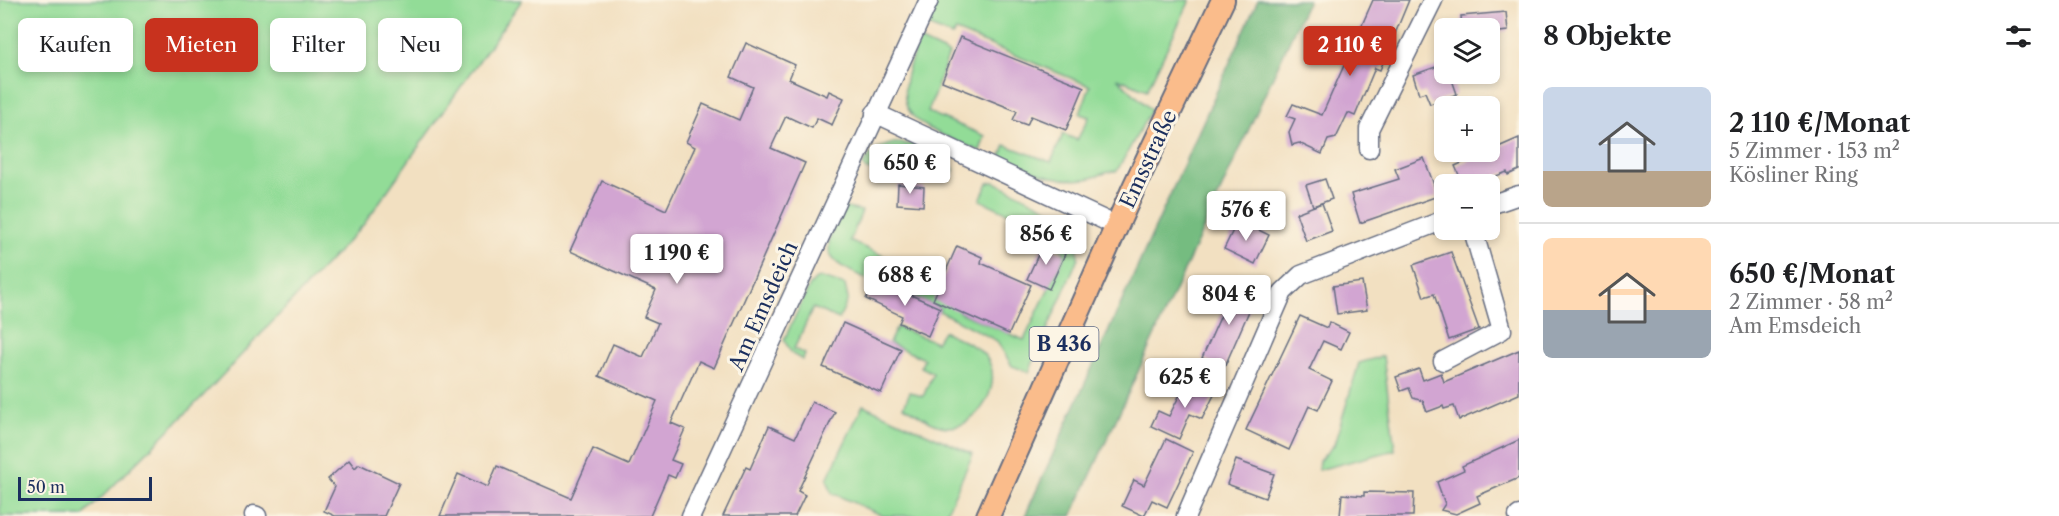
<!DOCTYPE html>
<html lang="de">
<head>
<meta charset="utf-8">
<style>
	body { margin:0; font-family:"Libre Caslon Text",serif; background:#f6f6f6; color:#202124; height:100vh; display:flex; flex-direction:column; font-size:22px; white-space:nowrap }
	* { box-sizing:border-box; margin:0 }
	p { font-size:20px; color:#757577 }
	.icon { flex:none; width:33px; height:33px; fill:none; stroke:currentColor; stroke-width:2; stroke-linecap:round; stroke-linejoin:round }
	.map { position:relative; flex:1; overflow:hidden }
	.details { display:flex; flex-direction:column; background:#fff; width:540px }
	.details>* { flex:none }
	.banner { position:absolute; left:18px; top:18px; width:570px; height:54px; display:flex; gap:12px }
	.tools { position:absolute; left:1434px; top:18px; display:grid; gap:12px }
	.tools a { display:grid; place-items:center; width:66px; height:66px; border-radius:9px; background:#fff; box-shadow:0 3px 9px #0003; font-size:30px }
	.scale { position:absolute; left:18px; bottom:15px; width:134px; box-sizing:border-box; padding-left:6px; border:3px solid #1b2f5e; border-top:0; font-size:16px; line-height:21px; white-space:nowrap; color:#1b2f5e; -webkit-text-stroke:4px #fcf5e5; paint-order:stroke }
	.price { position:absolute; translate:-50% -51px; padding:0 14px; border-radius:6px; background:#fff; color:#222; font-size:20px; line-height:39px; filter:drop-shadow(0 2px 3px #0008) }
	.price::after { content:''; position:absolute; left:50%; top:36px; width:18px; height:14px; margin-left:-9px; background:inherit; clip-path:polygon(0 0,100% 0,50% 100%) }
	.price.active { background:#c8321e; color:#fff }
	ul { padding:0; list-style:none }
	li { display:flex; align-items:center; gap:18px; height:150px; padding:0 24px }
	li+li { border-top:2px solid #e0e0e0 }
	li span { display:grid; place-items:center; flex:none; width:168px; height:120px; border-radius:9px; color:#555 }
	li>.icon { margin-inline-start:auto }
	span .icon { width:72px; height:72px; fill:#fffc; stroke-width:1 }
	li b { font-size:26px }
	h2 { display:flex; justify-content:space-between; align-items:center; height:72px; padding:0 24px; font-size:26px }
	.chip { padding:0 21px; border-radius:9px; background:#fff; box-shadow:0 3px 9px #0003; font-size:21px; line-height:54px }
	.chip.active { background:#c8321e; color:#fff }
	main { display:flex; flex:1; min-height:0 }
	.map>svg:first-child { display:block }
	.green { fill:#92dc97; stroke:#56867a; stroke-width:1.5 }
	.forest { fill:#75bc80; stroke:#48766f; stroke-width:1.5 }
	.building { fill:#d2a5d2 }
	.lines { fill:none; stroke-linecap:round; stroke-linejoin:round }
	.minor-casing { stroke:#666d81; stroke-width:21 }
	.major-casing { stroke:#666d81; stroke-width:26 }
	.minor { stroke:#fff; stroke-width:18 }
	.major { stroke:#fabc8b; stroke-width:22 }
	.labels { text-anchor:middle; dominant-baseline:central; stroke-width:6; stroke-linejoin:round; paint-order:stroke }
	.shield { fill:#fcf5e5; stroke:#5e6a86; stroke-width:1.5 }
	.shield-label { font-size:20px; font-weight:bold; fill:#1b2f5e }
	.street-label { font-size:21px; fill:#1b2f5e; stroke:#fcf5e5 }
</style>
</head>
<body>
<main>
<div class="map">
<svg width="1519" height="516" viewBox="0 0 1519 516">
	<rect width="100%" height="100%" fill="#fcf5e5"/>
	<filter id="ink" filterUnits="userSpaceOnUse"><feTurbulence type="fractalNoise" baseFrequency=".0167" numOctaves="2"/><feDisplacementMap in="SourceGraphic" scale="12" xChannelSelector="R" yChannelSelector="G"/><feConvolveMatrix kernelMatrix="1 2 1 2 8 2 1 2 1" color-interpolation-filters="sRGB"/></filter>
	<filter id="wash" filterUnits="userSpaceOnUse"><feTurbulence type="fractalNoise" baseFrequency=".008" numOctaves="4" result="noise"/><feDisplacementMap in="SourceGraphic" scale="24" xChannelSelector="R" yChannelSelector="G"/><feGaussianBlur stdDeviation="1.35" result="paint"/><feColorMatrix in="noise" values="0 0 0 0 0 0 0 0 0 0 0 0 0 0 0 0 0 1.4 0 .05"/><feComposite in="paint" operator="in"/></filter>
	<g filter="url(#wash)">
		<rect width="100%" height="100%" fill="#f2e0c1"/>
		<g class="green">
			<polygon points="0,0 522,0 364,224 203,396 83,516 0,516"/>
			<path d="M937,0H1190L1147,90L1117,78L1151,110L1117,171C1105,171 1098,177 1086,179C1057,183 1026,169 1000,158L1005,145L1051,162L1063,134L1077,140L1089,117L1080,114L1090,86L956,31L952,36L925,25Z"/>
			<path d="M919,40L949,54L928,112L985,136L980,151C913,122 885,120 919,40Z"/>
			<path d="M894,143C914,143 945,151 954,170L950,175L931,169L904,167L903,172L866,170L863,165C869,152 881,146 894,143Z"/>
			<path d="M995,182L1057,213L1078,238V258L1029,372L1012,366L997,341L939,311L940,308L875,279L873,282C824,259 819,258 842,207L862,211L850,241L941,282L938,290L959,312L1024,340L1065,254L1048,231L980,200L988,183Z"/>
			<polygon points="822,278 845,285 848,299 839,319 813,308 794,349 805,354 803,360 792,354 784,340 810,285 816,279"/>
			<path d="M897,327L936,342L943,331C956,338 977,345 986,357C1005,382 979,427 949,427C931,427 919,413 904,406L910,392L923,397L933,373L921,367L924,359L889,343Z"/>
			<polygon points="1383,356 1395,450 1318,470 1319,461 1334,445 1359,363"/>
			<polygon points="863,405 973,454 945,516 883,516 832,493 827,479"/>
		</g>
		<polygon class="forest" points="1258,0 1308,0 1072,516 1025,516"/>
		<g id="blocks">
			<g class="building">
				<polygon points="1373,0 1409,0 1380,70 1375,68 1355,116 1348,113 1336,138 1328,140 1322,154 1299,143 1292,145 1289,132 1295,119 1287,116 1293,104 1322,115"/>
				<polygon points="1506,12 1508,31 1490,33 1490,28 1462,28 1461,16"/>
				<polygon points="960,37 1084,87 1066,130 1031,116 1027,125 1013,120 1017,111 942,81"/>
				<polygon points="746,43 795,65 789,79 827,96 829,91 844,98 832,125 817,118 812,128 786,116 771,148 805,163 714,368 699,361 671,423 685,429 671,460 681,464 675,478 668,475 650,516 440,516 458,474 488,487 497,466 571,498 593,449 629,465 657,401 599,376 613,344 643,357 658,323 644,317 656,290 570,251 602,181 666,210 695,147 686,142 703,104 739,120 753,87 731,77"/>
				<polygon points="1444,64 1444,74 1450,74 1457,94 1430,104 1425,92 1419,94 1413,75"/>
				<polygon points="1519,138 1519,170 1508,175 1507,172 1474,184 1463,184 1455,166"/>
				<polygon points="1424,158 1438,196 1360,223 1351,194 1399,179 1395,169"/>
				<polygon points="1325,179 1332,199 1313,206 1306,185"/>
				<polygon points="898,184 924,187 923,206 897,204"/>
				<polygon points="1322,203 1332,231 1306,241 1296,213"/>
				<polygon points="1238,220 1269,235 1255,264 1224,249"/>
				<polygon points="1043,244 1065,254 1049,289 1027,279"/>
				<polygon points="957,246 982,257 981,263 1031,285 1009,334 933,300"/>
				<polygon points="1451,252 1479,329 1449,340 1434,294 1424,297 1413,265"/>
				<polygon points="875,279 940,308 928,336 899,323 902,316 866,299"/>
				<polygon points="1362,282 1367,310 1337,314 1333,286"/>
				<polygon points="1235,284 1257,293 1224,368 1202,358"/>
				<polygon points="1300,316 1327,328 1329,322 1349,332 1341,349 1323,341 1309,370 1332,381 1318,410 1309,406 1289,450 1246,430"/>
				<polygon points="843,323 901,349 881,393 823,367"/>
				<polygon points="1519,350 1519,394 1459,420 1454,406 1444,409 1443,406 1427,412 1423,401 1413,398 1409,388 1401,391 1396,377 1419,369 1423,380 1441,373 1444,382"/>
				<polygon points="1188,379 1215,393 1202,419 1190,414 1179,439 1151,426 1158,411 1169,416"/>
				<polygon points="812,402 835,412 798,491 805,495 795,516 723,516 746,467 750,469 769,426 795,438"/>
				<polygon points="1166,439 1193,452 1167,507 1152,500 1144,516 1122,506 1134,480 1144,485"/>
				<polygon points="1519,440 1519,478 1477,496 1480,503 1456,514 1441,510 1445,504 1437,482 1464,470 1462,466"/>
				<polygon points="349,460 355,468 359,464 399,483 384,516 335,516 324,511 335,487 328,479"/>
				<polygon points="1236,460 1274,474 1265,498 1227,484"/>
				<polygon points="1364,492 1414,493 1413,516 1340,516 1342,494 1364,496"/>
			</g>
		</g>
	</g>
	<g filter="url(#ink)">
		<use href="#blocks" fill-opacity="0" stroke="#666d81" stroke-width="1.5"/>
		<g class="lines">
			<defs>
				<g id="minor">
					<polyline points="875,113 1117,226"/>
					<polyline points="1369,149 1369,129 1433,0"/>
					<polyline points="1490,205 1519,195"/>
					<polyline points="1443,361 1502,330 1473,230"/>
					<polyline points="254,515 257,516"/>
					<polyline points="691,516 929,0"/>
					<polyline points="1186,516 1283,292 1301,275 1444,220"/>
					<polyline points="1518,516 1519,515"/>
				</g>
				<polyline id="major" points="988,516 1135,185 1223,0"/>
			</defs>
			<use href="#minor" class="minor-casing"/>
			<use href="#major" class="major-casing"/>
			<use href="#minor" class="minor"/>
			<use href="#major" class="major"/>
		</g>
	</g>
	<g class="labels">
		<rect class="shield" x="1029.5" y="327" width="69" height="34" rx="4.5"/>
		<g class="shield-label">
			<text x="1064" y="344">B 436</text>
		</g>
		<g class="street-label">
			<text transform="translate(1148 159) rotate(-65)">Emsstraße</text>
			<text transform="translate(763 306) rotate(-66)">Am Emsdeich</text>
		</g>
	</g>
</svg>
<div class="tools">
<a><svg class="icon" aria-label="layers" viewBox="0 0 24 24"><path d="M12 4l9 5-9 5-9-5zM3 14l9 5 9-5"/></svg></a>
<a>+</a>
<a>−</a>
</div>
<div class="scale">50 m</div>
<b class="price active" style="left:1350px;top:77px">2 110 €</b>
<b class="price" style="left:910px;top:195px">650 €</b>
<b class="price" style="left:1246px;top:242px">576 €</b>
<b class="price" style="left:1046px;top:266px">856 €</b>
<b class="price" style="left:677px;top:285px">1 190 €</b>
<b class="price" style="left:905px;top:307px">688 €</b>
<b class="price" style="left:1229px;top:326px">804 €</b>
<b class="price" style="left:1185px;top:409px">625 €</b>
<div class="banner">
<a class="chip">Kaufen</a>
<a class="chip active">Mieten</a>
<a class="chip">Filter</a>
<a class="chip">Neu</a>
</div>
</div>
<section class="details">
<h2>8 Objekte<svg class="icon" aria-label="filters" viewBox="0 0 24 24"><path d="M4 7h16M4 17h16"/><circle cx="9" cy="7" r="2"/><circle cx="15" cy="17" r="2"/></svg></h2>
<ul>
<li><span style="background:linear-gradient(#c9d6e8 70%,#b9a48a 0)"><svg class="icon" aria-label="home" viewBox="0 0 24 24"><path d="M3 11l9-7 9 7M6 9v11h12V9"/></svg></span><div><b>2 110 €/Monat</b><p>5 Zimmer · 153 m²</p><p>Kösliner Ring</p></div></li>
<li><span style="background:linear-gradient(#ffd9b3 60%,#9aa5b1 0)"><svg class="icon" aria-label="home" viewBox="0 0 24 24"><path d="M3 11l9-7 9 7M6 9v11h12V9"/></svg></span><div><b>650 €/Monat</b><p>2 Zimmer · 58 m²</p><p>Am Emsdeich</p></div></li>
</ul>
</section>
</main>
</body>
</html>
